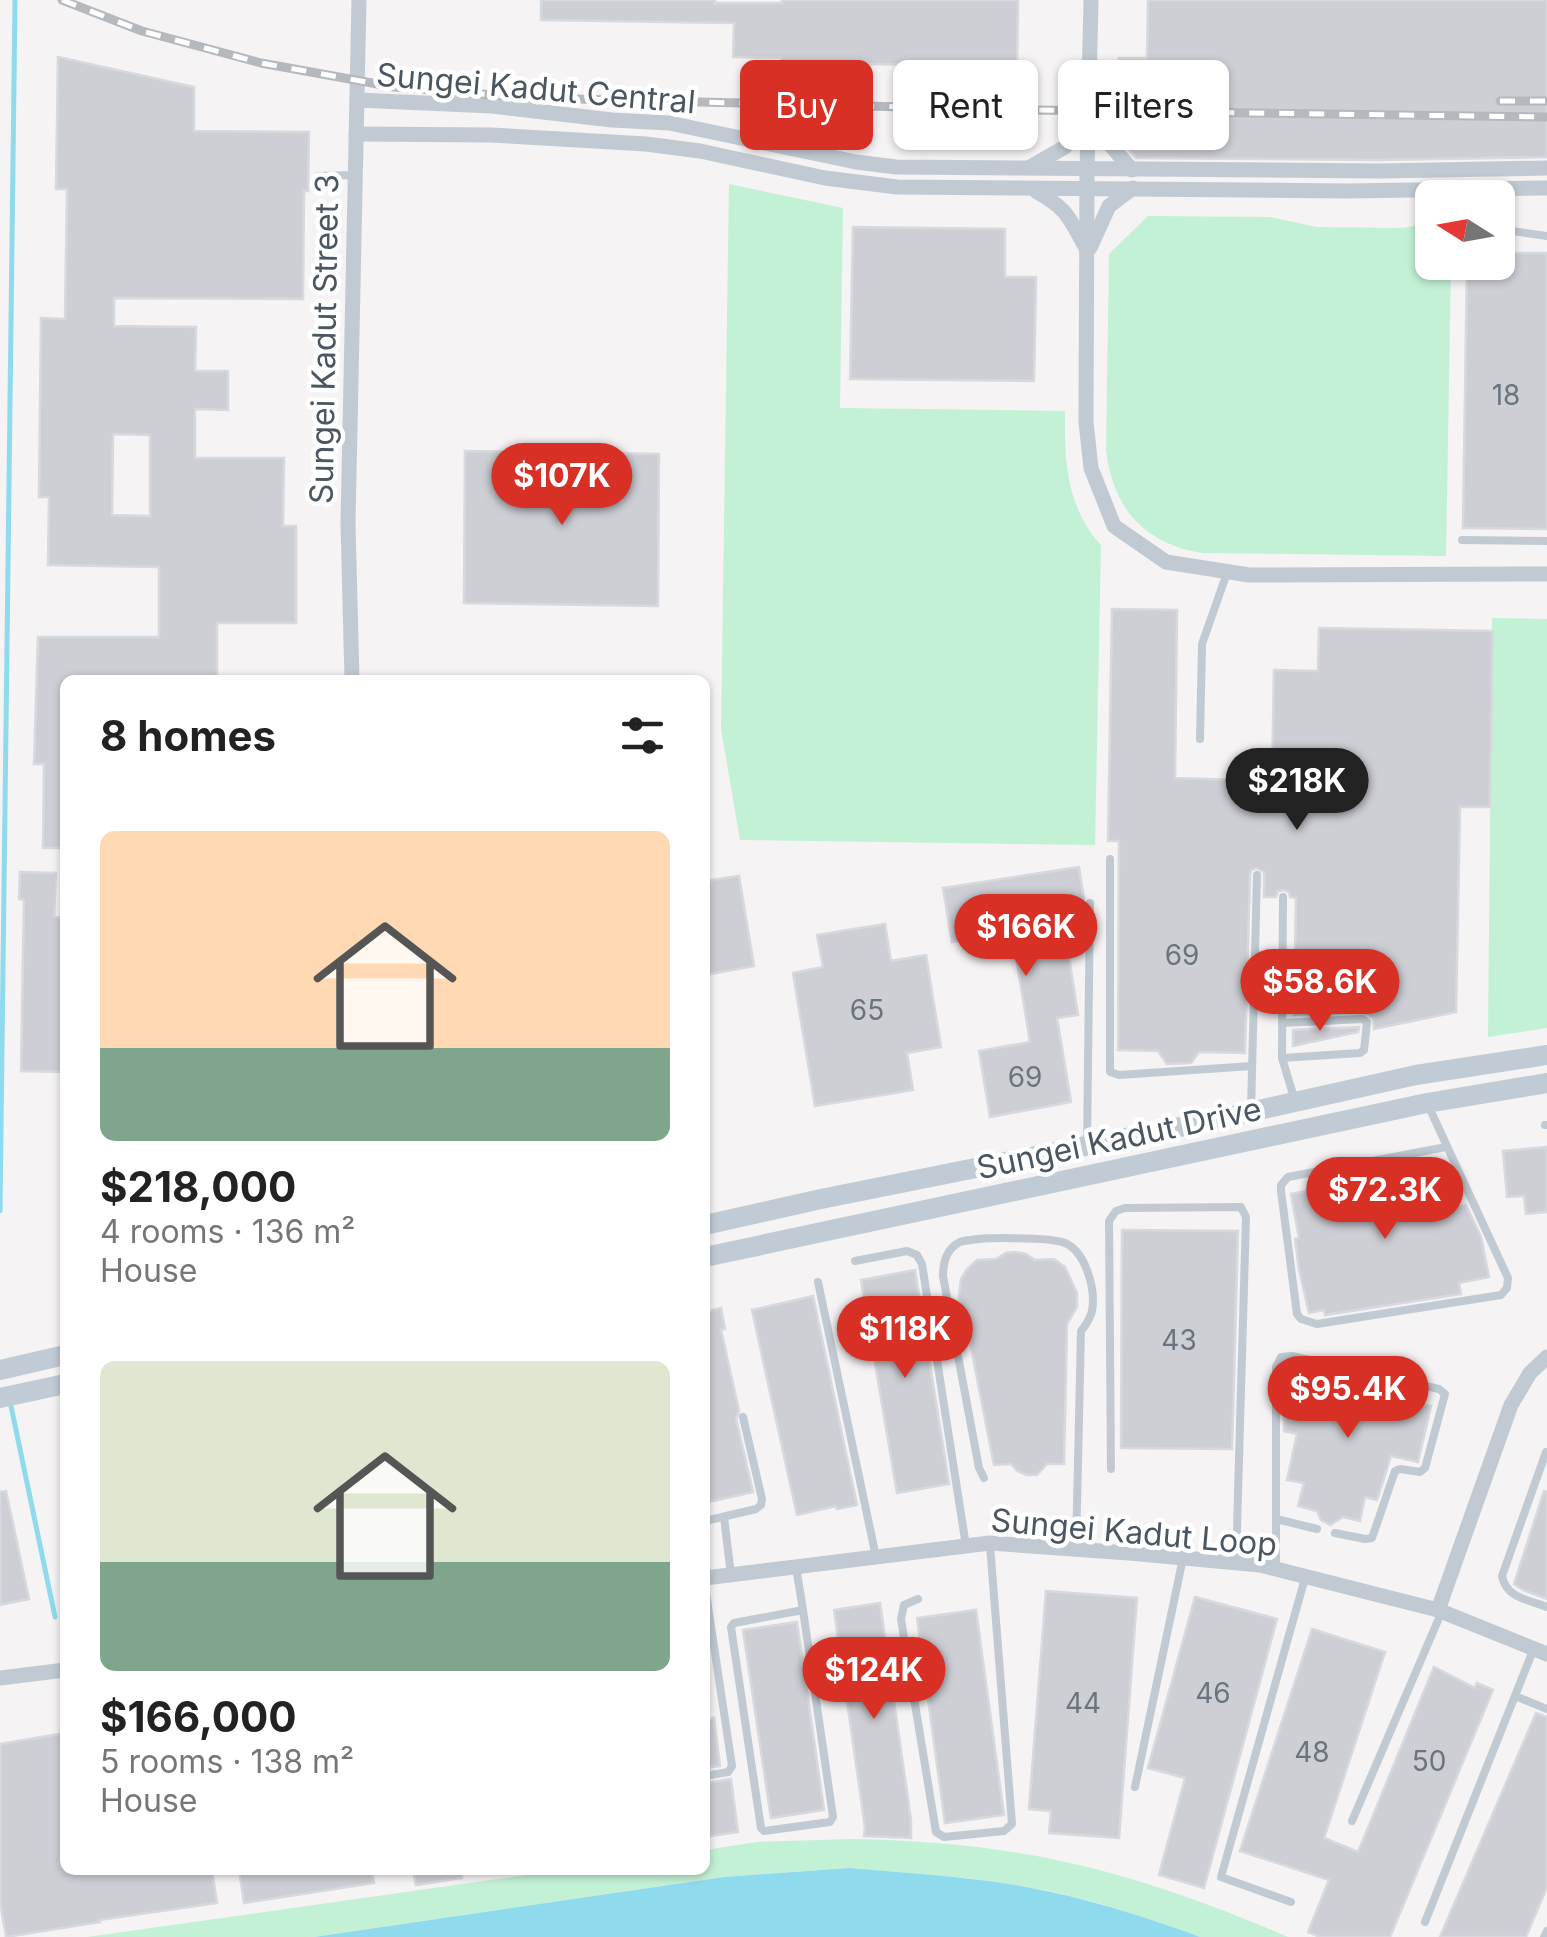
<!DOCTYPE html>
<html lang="en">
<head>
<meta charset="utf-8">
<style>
	body { margin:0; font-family:Inter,sans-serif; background:#f6f6f6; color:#222; height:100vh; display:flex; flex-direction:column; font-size:38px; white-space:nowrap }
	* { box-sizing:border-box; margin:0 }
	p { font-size:32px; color:#767676 }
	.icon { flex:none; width:55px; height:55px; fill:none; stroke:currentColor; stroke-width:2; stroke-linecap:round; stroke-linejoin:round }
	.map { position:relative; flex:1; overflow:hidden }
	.drawer { position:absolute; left:60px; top:675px; width:650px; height:1200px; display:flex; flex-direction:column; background:#fff; border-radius:15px; box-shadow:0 2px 8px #0004 }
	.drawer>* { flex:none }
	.hud { position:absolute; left:740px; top:60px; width:655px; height:90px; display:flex; gap:20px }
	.needle { width:65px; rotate:281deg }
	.tools { position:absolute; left:1415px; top:180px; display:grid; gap:20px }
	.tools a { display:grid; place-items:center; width:100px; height:100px; border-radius:15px; background:#fff; box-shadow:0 2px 8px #0004; font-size:50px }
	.price { position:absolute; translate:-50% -85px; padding:0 22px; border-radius:35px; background:#d93025; color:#fff; font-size:32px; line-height:65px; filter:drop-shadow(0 2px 5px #0008) }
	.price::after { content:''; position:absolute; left:50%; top:60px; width:30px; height:22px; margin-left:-15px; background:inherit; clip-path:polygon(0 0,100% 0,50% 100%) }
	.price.active { background:#222; color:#fff }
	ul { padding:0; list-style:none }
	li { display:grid; align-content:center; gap:20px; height:530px; padding:0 40px }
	li span { display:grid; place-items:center; height:310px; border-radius:15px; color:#555 }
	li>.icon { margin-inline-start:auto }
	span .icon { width:180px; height:180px; fill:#fffc; stroke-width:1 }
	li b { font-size:42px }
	h2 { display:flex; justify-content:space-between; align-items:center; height:120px; padding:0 40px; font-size:42px }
	.pill { padding:0 35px; border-radius:15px; background:#fff; box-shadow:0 2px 8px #0004; font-size:35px; line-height:90px }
	.pill.active { background:#d93025; color:#fff }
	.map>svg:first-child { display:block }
	.green { fill:#c3f1d5 }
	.water { fill:#90daee }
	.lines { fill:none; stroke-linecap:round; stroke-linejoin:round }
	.stream { stroke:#90daee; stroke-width:5 }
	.building { fill:#cdcfd5; stroke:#d7d9de; stroke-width:2.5; fill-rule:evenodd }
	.service { stroke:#c1cad2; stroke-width:8 }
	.minor { stroke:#c1cad2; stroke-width:15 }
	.secondary { stroke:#c1cbd6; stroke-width:20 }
	.rail-casing { stroke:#b5b8bd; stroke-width:9 }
	.rail { stroke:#fff; stroke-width:5; stroke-dasharray:15; stroke-linecap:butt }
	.labels { text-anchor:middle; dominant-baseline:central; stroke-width:9; stroke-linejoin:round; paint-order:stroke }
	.number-label { font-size:28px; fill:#6b747e }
	.street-label { font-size:32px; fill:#4a5661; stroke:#fff }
</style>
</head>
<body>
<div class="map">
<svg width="1547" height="1937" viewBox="0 0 1547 1937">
	<rect width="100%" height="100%" fill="#f5f3f3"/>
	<g class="green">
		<path d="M729,184L843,208L840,408L1065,411C1064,459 1066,507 1101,545L1095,845L740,840L721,729Z"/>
		<path d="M1148,216L1270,217L1317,227L1402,228L1432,223V262L1451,263L1446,556L1202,553C1144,544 1112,507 1106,449L1109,254Z"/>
		<polygon points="1492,618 1547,619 1547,1028 1488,1037"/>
		<path d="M852,1839C908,1840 964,1844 1019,1853C1112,1868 1202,1900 1288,1937H1200L1105,1905L1049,1891L967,1878L849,1868L724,1877L314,1937H87L562,1870H705V1850L757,1842Z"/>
	</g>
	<path class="water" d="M849,1868C916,1874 984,1877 1051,1892C1102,1903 1151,1919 1200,1937H314L724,1877Z"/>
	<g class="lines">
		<g class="stream">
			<polyline points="0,1211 15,0"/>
			<polyline points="11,1406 55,1617"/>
		</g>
	</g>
	<g class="building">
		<polygon points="541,0 715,0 715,3 782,3 782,0 1018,0 1017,66 781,63 781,58 733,57 734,23 541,20"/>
		<polygon points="1148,0 1547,0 1547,157 1379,160 1136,158 1117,136 1119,58 1147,58"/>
		<path d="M58,57L194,87V131L309,132L308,191H304L303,299L114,298V326L196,327L195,371H228V410L195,409V458H284L283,526H296V623H217V680H65V848H43L44,764H34L38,637H159V567L48,565L49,497H39L41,318L65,319L67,189H56ZM113,434L150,435V516L112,515Z"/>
		<polygon points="853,227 1005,229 1005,277 1036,277 1034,381 850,379"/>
		<polygon points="1498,253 1547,253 1547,529 1463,528 1467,262 1498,262"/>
		<polygon points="465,451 659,454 658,606 464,603"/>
		<polygon points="1112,609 1177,610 1175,778 1272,781 1274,670 1318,671 1319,628 1493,631 1490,807 1460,807 1456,1012 1374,1029 1373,1018 1364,1012 1294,1015 1296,898 1290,897 1289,892 1284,890 1278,891 1276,897 1264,897 1264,872 1256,868 1251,870 1250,875 1245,1053 1199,1052 1191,1063 1167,1064 1158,1051 1118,1050 1119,841 1108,841"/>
		<polygon points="1079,867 1084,899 1082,904 1074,905 1076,923 1064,925 1078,1015 1057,1018 1071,1102 990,1117 979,1051 1030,1042 1012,932 952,942 943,888"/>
		<polygon points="20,872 56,873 54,917 65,918 65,1072 21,1071 24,900 19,899"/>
		<polygon points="739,876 754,966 705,975 705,881"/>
		<polygon points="885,924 891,961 926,955 941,1047 907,1053 913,1090 815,1106 793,973 823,967 817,935"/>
		<polygon points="1359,1027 1358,1032 1293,1046 1293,1030"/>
		<polygon points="1547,1147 1547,1212 1526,1214 1524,1196 1507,1197 1503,1151"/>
		<polygon points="1445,1163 1454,1208 1466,1205 1481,1237 1489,1277 1459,1283 1461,1294 1325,1315 1324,1310 1309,1313 1299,1269 1295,1239 1299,1238 1291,1194"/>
		<polygon points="1122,1230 1238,1231 1232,1449 1121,1448"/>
		<polygon points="1015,1252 1026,1254 1035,1260 1054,1259 1065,1267 1077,1293 1077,1307 1067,1324 1064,1464 1047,1464 1037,1475 1027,1475 1017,1471 1011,1464 994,1465 966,1322 960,1308 959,1297 961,1279 967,1269 977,1260 996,1259 1006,1253"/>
		<polygon points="915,1270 949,1484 897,1493 861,1280"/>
		<polygon points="813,1296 857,1505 837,1509 836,1506 797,1515 752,1310"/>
		<polygon points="721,1308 725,1329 721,1330 739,1411 736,1419 753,1492 705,1503 705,1312"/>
		<polygon points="1291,1372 1336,1383 1338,1375 1393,1388 1391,1397 1431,1406 1418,1462 1391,1456 1377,1500 1365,1497 1360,1521 1343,1517 1330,1525 1321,1520 1317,1511 1298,1506 1304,1483 1287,1480 1297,1434 1284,1431 1284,1404"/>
		<polygon points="6,1491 29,1599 0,1605 0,1492"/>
		<polygon points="1544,1491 1547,1492 1547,1599 1523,1590 1514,1584"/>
		<polygon points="1046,1591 1137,1598 1119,1838 1049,1833 1051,1811 1029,1809"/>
		<polygon points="1195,1597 1277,1619 1204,1888 1159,1875 1185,1778 1148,1768"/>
		<polygon points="880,1603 911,1820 911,1838 864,1836 865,1827 834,1610"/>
		<polygon points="976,1610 1004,1815 945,1823 917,1618"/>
		<polygon points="797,1622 824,1810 771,1818 743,1630"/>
		<polygon points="1312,1629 1385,1652 1324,1838 1358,1852 1434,1667 1475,1688 1477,1683 1493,1690 1390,1937 1320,1937 1308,1932 1329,1880 1240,1851"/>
		<polygon points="1536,1713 1547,1717 1547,1887 1526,1937 1440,1937"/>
		<polygon points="714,1718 720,1766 705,1768 705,1719"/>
		<polygon points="65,1733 65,1870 212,1870 217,1903 99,1920 100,1922 6,1937 0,1901 0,1744"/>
		<polygon points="731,1779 738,1832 705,1837 705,1783"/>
		<polygon points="239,1870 372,1870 374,1883 244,1903"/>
		<polygon points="413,1870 462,1870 462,1878 416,1885"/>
	</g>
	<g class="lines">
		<g class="service">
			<polyline points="319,176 355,175"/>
			<polyline points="1498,229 1547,236"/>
			<polyline points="1462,540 1547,541"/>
			<polyline points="1200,739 1202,644 1227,573"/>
			<polyline points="1110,859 1110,1072 1119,1075 1252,1066"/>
			<polyline points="1283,897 1282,1058 1295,1101"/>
			<polyline points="1282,1058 1360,1053 1364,1050 1367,1022 1363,1019 1282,1023"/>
			<polyline points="1428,1105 1508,1278 1507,1288 1501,1295 1317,1324 1301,1319 1297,1314 1281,1191 1281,1185 1288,1177 1446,1147"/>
			<polyline points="1251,1111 1257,875"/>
			<polyline points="1545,1125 1547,1125"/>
			<polyline points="1087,1144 1090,903"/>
			<polyline points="855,1261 907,1251 917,1255 922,1264 966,1546"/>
			<polyline points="818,1282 876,1557"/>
			<path d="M1546,1452L1502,1576C1506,1598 1529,1600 1547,1607"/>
			<polyline points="1111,1469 1109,1221 1116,1211 1125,1208 1241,1207 1246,1217 1236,1563"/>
			<path d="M984,1478L979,1468L943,1276C943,1263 946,1250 958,1243C969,1236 1051,1237 1065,1243C1086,1252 1096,1290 1092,1311C1090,1319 1086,1325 1081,1331L1076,1548"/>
			<polyline points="724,1517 731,1575"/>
			<polyline points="1276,1519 1317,1529"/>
			<polyline points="705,1521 756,1509 761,1505 762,1499 743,1417"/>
			<polyline points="796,1567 803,1610 832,1810 833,1817 830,1822 764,1831 761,1828 731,1627 734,1623 803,1610"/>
			<polyline points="1276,1567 1276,1367 1281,1357 1292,1356 1439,1389 1445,1394 1425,1468 1420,1472 1400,1469 1395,1471 1372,1538 1365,1539 1335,1533"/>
			<polyline points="705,1586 732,1766 728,1772 705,1776"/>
			<polyline points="918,1599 904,1605 901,1619 936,1832 944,1837 1004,1831 1012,1824 990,1545"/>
			<polyline points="1515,1696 1547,1709"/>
			<polyline points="1135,1787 1183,1558"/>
			<polyline points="1352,1821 1442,1611"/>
			<polyline points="1291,1902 1221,1877 1305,1578"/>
			<polyline points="1425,1922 1534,1648"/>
			<polyline points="1544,1937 1547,1931"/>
		</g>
		<g class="minor">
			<polyline points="1091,0 1087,170 1086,422 1091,468 1114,526 1166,562 1249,575 1547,574"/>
			<polyline points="357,100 492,106 612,120 669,123 856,162 896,167 1379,171 1547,168"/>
			<polyline points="1089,120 1132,170"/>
			<polyline points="356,134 491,135 646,144 700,151 825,178 897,187 1347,191 1547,188"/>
			<polyline points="1030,167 1065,147 1089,120"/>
			<path d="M1037,192C1068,209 1069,218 1086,248"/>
			<polyline points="1090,248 1109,206 1133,188"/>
			<polyline points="352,680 348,523 359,0"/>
			<polyline points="705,1578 990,1543 1129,1553 1260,1565 1438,1610 1547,1654"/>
			<polyline points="1438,1610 1511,1405 1530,1373 1547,1357"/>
			<polyline points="0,1678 65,1670"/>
		</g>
		<g class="secondary">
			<polyline points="705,1225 821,1199 1205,1122 1416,1075 1547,1055"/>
			<polyline points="705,1257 1427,1103 1547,1083"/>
			<polyline points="0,1370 65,1355"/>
			<polyline points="0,1398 65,1384"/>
		</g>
		<defs>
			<g id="rail">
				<polyline points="62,0 142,31 261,63 394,87 530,98 1032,110 1547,117"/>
				<polyline points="1500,101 1547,101"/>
			</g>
		</defs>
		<use href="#rail" class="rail-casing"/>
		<use href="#rail" class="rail"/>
	</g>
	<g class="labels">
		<g class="number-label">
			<text x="1506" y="395">18</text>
			<text x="1182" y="955">69</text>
			<text x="867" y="1010">65</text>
			<text x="1025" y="1077">69</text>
			<text x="1179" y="1340">43</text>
			<text x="1213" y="1693">46</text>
			<text x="1083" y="1703">44</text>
			<text x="1312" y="1752">48</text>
			<text x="1429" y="1761">50</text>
		</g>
		<g class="street-label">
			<text transform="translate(536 88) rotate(5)">Sungei Kadut Central</text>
			<text transform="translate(324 339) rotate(-89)">Sungei Kadut Street 3</text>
			<text transform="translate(1119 1138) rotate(-12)">Sungei Kadut Drive</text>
			<text transform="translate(1134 1532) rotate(5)">Sungei Kadut Loop</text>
		</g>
	</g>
</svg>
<div class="tools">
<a><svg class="needle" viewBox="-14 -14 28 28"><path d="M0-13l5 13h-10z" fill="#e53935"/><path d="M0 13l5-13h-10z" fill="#767676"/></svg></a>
</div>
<b class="price" style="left:562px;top:528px">$107K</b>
<b class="price active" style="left:1297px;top:833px">$218K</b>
<b class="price" style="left:1026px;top:979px">$166K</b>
<b class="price" style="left:1320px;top:1034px">$58.6K</b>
<b class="price" style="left:1385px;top:1242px">$72.3K</b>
<b class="price" style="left:905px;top:1381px">$118K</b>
<b class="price" style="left:1348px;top:1441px">$95.4K</b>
<b class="price" style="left:874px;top:1722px">$124K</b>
<div class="hud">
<a class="pill active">Buy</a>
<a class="pill">Rent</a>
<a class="pill">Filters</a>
</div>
<section class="drawer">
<h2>8 homes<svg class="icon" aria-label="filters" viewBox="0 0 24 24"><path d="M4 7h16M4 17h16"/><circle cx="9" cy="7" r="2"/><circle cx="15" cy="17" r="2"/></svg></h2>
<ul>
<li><span style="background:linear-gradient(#ffd9b3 70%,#7fa58c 0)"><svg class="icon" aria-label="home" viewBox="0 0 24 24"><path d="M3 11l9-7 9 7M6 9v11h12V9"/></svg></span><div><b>$218,000</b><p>4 rooms · 136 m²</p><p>House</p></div></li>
<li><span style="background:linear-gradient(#dfe7d0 65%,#7fa58c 0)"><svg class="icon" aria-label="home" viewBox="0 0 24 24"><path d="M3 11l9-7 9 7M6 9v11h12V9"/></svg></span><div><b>$166,000</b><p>5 rooms · 138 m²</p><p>House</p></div></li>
</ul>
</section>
</div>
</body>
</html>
